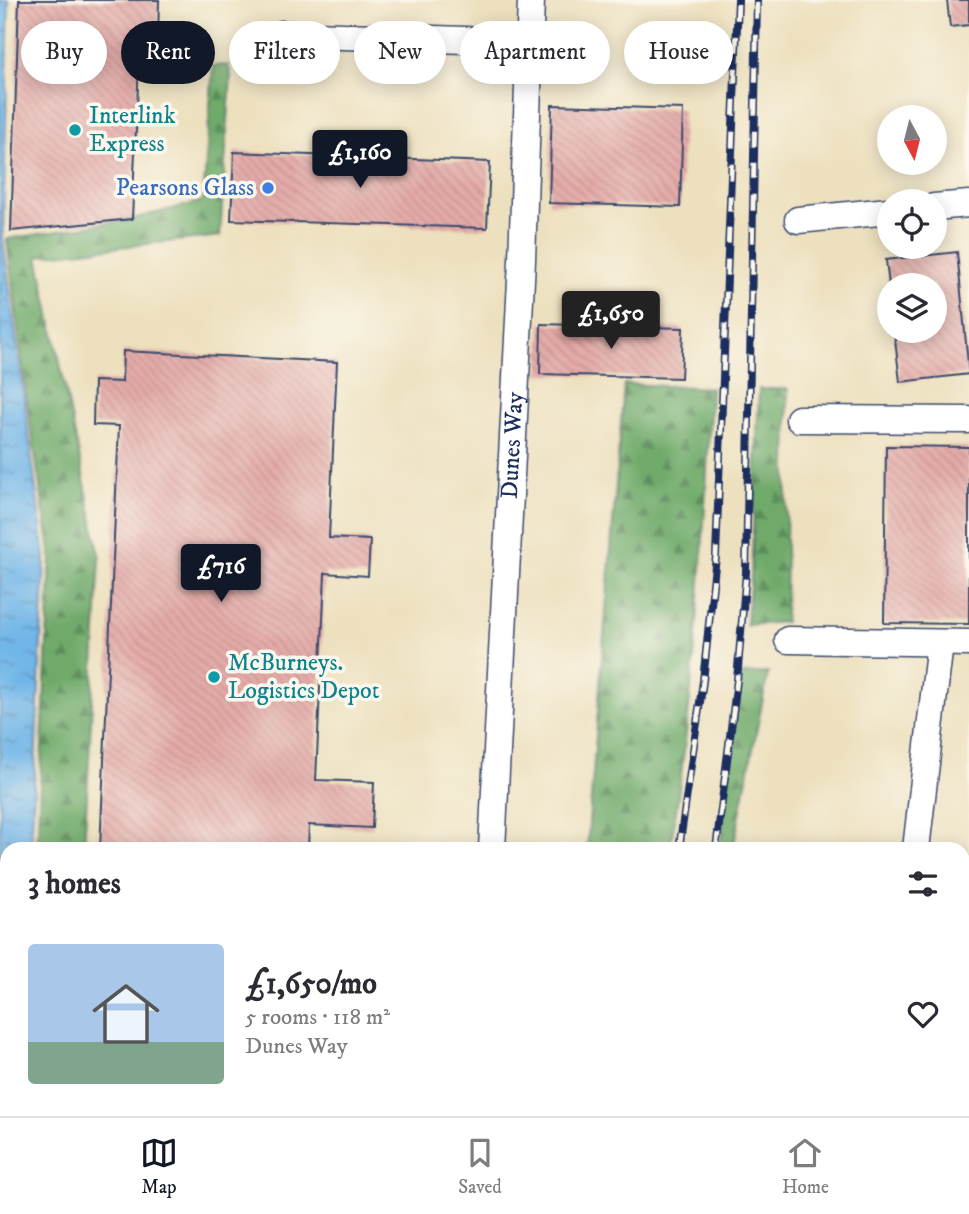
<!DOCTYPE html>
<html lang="en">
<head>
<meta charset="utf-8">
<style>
	body { margin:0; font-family:"IM FELL DW Pica",serif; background:#f2f2f3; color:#2b2b33; height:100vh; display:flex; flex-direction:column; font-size:26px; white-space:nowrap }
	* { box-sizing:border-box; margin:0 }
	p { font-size:23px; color:#7c7c81 }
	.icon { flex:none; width:38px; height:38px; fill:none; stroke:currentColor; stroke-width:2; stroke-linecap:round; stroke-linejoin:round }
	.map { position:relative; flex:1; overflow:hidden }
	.side { position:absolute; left:0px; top:842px; width:970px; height:275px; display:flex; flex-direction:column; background:#fff; border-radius:21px 21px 0 0; box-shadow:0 4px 18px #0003 }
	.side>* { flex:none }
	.banner { position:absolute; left:21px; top:21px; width:928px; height:63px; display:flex; gap:14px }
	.needle { width:46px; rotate:173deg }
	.buttons { position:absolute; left:877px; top:105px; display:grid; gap:14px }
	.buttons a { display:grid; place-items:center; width:70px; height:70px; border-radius:50%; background:#fff; box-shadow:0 4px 18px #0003; font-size:35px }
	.price { position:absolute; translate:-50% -60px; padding:0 16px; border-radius:7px; background:#111827; color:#fff; font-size:23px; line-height:46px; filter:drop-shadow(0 2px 4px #0008) }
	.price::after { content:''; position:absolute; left:50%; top:42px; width:21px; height:16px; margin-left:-10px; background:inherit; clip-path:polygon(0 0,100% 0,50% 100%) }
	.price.current { background:#222; color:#fff }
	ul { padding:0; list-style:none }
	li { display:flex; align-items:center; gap:21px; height:175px; padding:0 28px }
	li span { display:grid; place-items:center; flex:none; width:196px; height:140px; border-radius:7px; color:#555 }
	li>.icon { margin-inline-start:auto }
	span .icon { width:84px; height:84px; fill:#fffc; stroke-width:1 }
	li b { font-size:30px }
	h2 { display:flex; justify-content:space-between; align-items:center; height:84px; padding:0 28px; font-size:30px }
	.pill { padding:0 24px; border-radius:32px; background:#fff; box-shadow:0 4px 18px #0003; font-size:24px; line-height:63px }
	.pill.current { background:#111827; color:#fff }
	.tabs { display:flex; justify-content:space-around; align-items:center; height:98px; border-top:2px solid #e1e1e2; background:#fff; font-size:19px; color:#7c7c81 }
	.tabs a { display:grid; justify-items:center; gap:4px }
	.tabs .current { color:#111827 }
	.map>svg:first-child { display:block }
	.forest { fill:url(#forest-firs); stroke:#456c64; stroke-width:2 }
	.water { fill:url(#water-ripples); stroke:#4672a3; stroke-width:2 }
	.building { fill:url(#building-back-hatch) }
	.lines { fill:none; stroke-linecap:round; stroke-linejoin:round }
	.minor-casing { stroke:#3a4a6c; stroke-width:29 }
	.minor { stroke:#fff; stroke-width:26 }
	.rail-casing { stroke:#1b2f5e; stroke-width:8 }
	.rail { stroke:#fbf7ec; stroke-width:5; stroke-dasharray:16; stroke-linecap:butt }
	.culture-dot { fill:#0f9aa8; stroke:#fbf7ec; stroke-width:2.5 }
	.shop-dot { fill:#3f7fe0; stroke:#fbf7ec; stroke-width:2.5 }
	.labels { text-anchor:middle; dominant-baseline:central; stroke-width:7; stroke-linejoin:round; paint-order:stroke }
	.culture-label { font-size:24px; fill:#0d838f; stroke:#fbf7ec; text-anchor:start }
	.shop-label { font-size:24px; fill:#366cbe; stroke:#fbf7ec; text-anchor:end }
	.street-label { font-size:24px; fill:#1b2f5e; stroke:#fbf7ec }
</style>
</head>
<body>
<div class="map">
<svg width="969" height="1116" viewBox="0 0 969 1116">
	<defs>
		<pattern id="forest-firs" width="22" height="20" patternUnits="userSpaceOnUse" patternTransform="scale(1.75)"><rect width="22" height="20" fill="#6faa6a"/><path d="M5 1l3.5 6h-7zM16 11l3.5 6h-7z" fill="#5a8b5a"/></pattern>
		<pattern id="water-ripples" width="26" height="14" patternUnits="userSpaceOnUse" patternTransform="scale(1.75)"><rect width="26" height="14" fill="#71b6e8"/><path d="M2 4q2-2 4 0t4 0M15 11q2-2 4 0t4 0" fill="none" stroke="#5c94bf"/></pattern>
		<pattern id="building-back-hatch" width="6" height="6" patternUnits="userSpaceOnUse" patternTransform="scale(1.75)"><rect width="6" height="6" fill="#e4aba8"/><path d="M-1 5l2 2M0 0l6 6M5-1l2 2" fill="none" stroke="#c39393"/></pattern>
	</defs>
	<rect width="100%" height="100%" fill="#fbf7ec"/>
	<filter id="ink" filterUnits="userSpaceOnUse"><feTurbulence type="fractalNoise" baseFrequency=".0143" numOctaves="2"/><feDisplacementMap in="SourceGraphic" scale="14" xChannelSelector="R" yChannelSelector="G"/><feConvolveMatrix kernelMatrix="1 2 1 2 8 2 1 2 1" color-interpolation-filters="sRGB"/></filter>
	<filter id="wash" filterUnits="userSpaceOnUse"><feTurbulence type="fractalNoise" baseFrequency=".00686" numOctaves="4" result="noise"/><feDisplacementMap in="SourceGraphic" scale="28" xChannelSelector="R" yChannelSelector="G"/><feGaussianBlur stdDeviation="1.57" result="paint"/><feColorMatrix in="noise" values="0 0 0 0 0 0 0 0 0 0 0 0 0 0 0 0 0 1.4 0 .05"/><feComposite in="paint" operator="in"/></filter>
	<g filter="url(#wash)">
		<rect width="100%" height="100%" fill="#ede0be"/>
		<g class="forest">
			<polygon points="228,65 231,76 220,236 38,256 100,557 84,849 37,849 51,558 26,395 7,239 132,219 203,201 213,66"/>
			<path d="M624,384L711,388C704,542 695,696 670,849H587Z"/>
			<polygon points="759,389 788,389 785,622 746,625 751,577"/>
			<polygon points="768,673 733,849 720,849 741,674"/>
			<rect x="24" y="1110" width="49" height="6"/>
			<polygon points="550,1110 574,1113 575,1110 619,1110 618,1116 549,1116"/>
			<polygon points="682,1110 734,1110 732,1116 681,1116"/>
		</g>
		<polygon class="water" points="0,0 9,0 3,240 45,558 31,849 7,849 7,1110 20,1110 19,1116 0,1116"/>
		<g id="blocks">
			<g class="building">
				<polygon points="19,0 159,0 158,40 140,40 132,219 11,231"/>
				<polygon points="947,0 969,0 969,25 950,27"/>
				<polygon points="552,105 683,109 680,207 549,203"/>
				<polygon points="234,152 490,162 487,228 231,220"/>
				<polygon points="957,252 969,374 900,382 894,331 934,331 934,285 889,285 886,260"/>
				<polygon points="541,324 683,328 681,378 540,374"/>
				<polygon points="123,351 337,362 329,538 370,540 368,576 325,573 316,780 374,782 372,828 309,825 308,849 100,849 119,426 93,425 94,381 122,382"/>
				<polygon points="886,446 969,447 969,624 884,623"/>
			</g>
		</g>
	</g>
	<g filter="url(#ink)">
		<use href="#blocks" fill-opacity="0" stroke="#3a4a6c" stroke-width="2"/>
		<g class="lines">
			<defs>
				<g id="minor">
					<polyline points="282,34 528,42"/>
					<polyline points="934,207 969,204"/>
					<polyline points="798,220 889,211"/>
					<polyline points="799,419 969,420"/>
					<polyline points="788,640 969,643"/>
					<path id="s1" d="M492,849L522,260L531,0"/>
					<polyline points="916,849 940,643"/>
					<polyline points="421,1116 422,1110"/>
					<polyline points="859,1116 860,1110"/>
				</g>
			</defs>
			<use href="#minor" class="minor-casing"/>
			<use href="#minor" class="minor"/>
			<defs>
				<g id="rail">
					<polyline points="679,849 703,681 716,556 738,0"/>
					<polyline points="716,849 737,680 746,572 757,0"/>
					<polyline points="628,1116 630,1110"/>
					<polyline points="671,1116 672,1110"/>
				</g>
			</defs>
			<use href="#rail" class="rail-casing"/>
			<use href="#rail" class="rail"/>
		</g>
	</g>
	<g class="culture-dot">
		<circle cx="75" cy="130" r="7"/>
		<circle cx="214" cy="677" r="7"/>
	</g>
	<circle class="shop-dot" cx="268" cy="188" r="7"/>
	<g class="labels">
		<g class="culture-label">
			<text x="89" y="116">Interlink<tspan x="89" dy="28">Express</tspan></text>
			<text x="228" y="663">McBurneys.<tspan x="228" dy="28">Logistics Depot</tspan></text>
		</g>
		<g class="shop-label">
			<text x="254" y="188">Pearsons Glass</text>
		</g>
		<g class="street-label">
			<text stroke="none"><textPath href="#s1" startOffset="404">Dunes Way</textPath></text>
		</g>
	</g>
</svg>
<div class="buttons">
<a><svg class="needle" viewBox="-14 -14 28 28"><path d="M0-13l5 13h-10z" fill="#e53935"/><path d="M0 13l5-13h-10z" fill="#7c7c81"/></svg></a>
<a><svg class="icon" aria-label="locate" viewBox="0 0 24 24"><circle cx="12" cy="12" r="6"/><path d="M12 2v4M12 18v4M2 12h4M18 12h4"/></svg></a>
<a><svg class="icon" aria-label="layers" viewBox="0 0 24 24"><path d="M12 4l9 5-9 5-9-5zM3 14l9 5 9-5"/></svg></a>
</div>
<b class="price" style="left:360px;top:190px">£1,160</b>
<b class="price current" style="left:611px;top:351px">£1,650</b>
<b class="price" style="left:221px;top:604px">£716</b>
<div class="banner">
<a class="pill">Buy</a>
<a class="pill current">Rent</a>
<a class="pill">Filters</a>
<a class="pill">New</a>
<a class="pill">Apartment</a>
<a class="pill">House</a>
</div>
<section class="side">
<h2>3 homes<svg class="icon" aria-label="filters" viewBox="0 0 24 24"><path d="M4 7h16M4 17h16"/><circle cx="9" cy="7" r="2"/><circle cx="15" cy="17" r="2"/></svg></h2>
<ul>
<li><span style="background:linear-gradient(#a9c7e8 70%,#7fa58c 0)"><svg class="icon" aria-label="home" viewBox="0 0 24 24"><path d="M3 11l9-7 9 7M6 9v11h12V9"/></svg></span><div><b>£1,650/mo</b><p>5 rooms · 118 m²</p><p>Dunes Way</p></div><svg class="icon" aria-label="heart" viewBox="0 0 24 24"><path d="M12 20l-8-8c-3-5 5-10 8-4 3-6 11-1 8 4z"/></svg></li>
</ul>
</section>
</div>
<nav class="tabs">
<a class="current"><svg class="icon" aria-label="map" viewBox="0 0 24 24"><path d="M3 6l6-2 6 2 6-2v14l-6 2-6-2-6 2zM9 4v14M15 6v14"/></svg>Map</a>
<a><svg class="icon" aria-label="saved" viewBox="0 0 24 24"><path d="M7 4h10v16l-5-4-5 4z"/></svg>Saved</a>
<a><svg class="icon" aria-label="home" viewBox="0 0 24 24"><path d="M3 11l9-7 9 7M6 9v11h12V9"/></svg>Home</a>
</nav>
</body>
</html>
